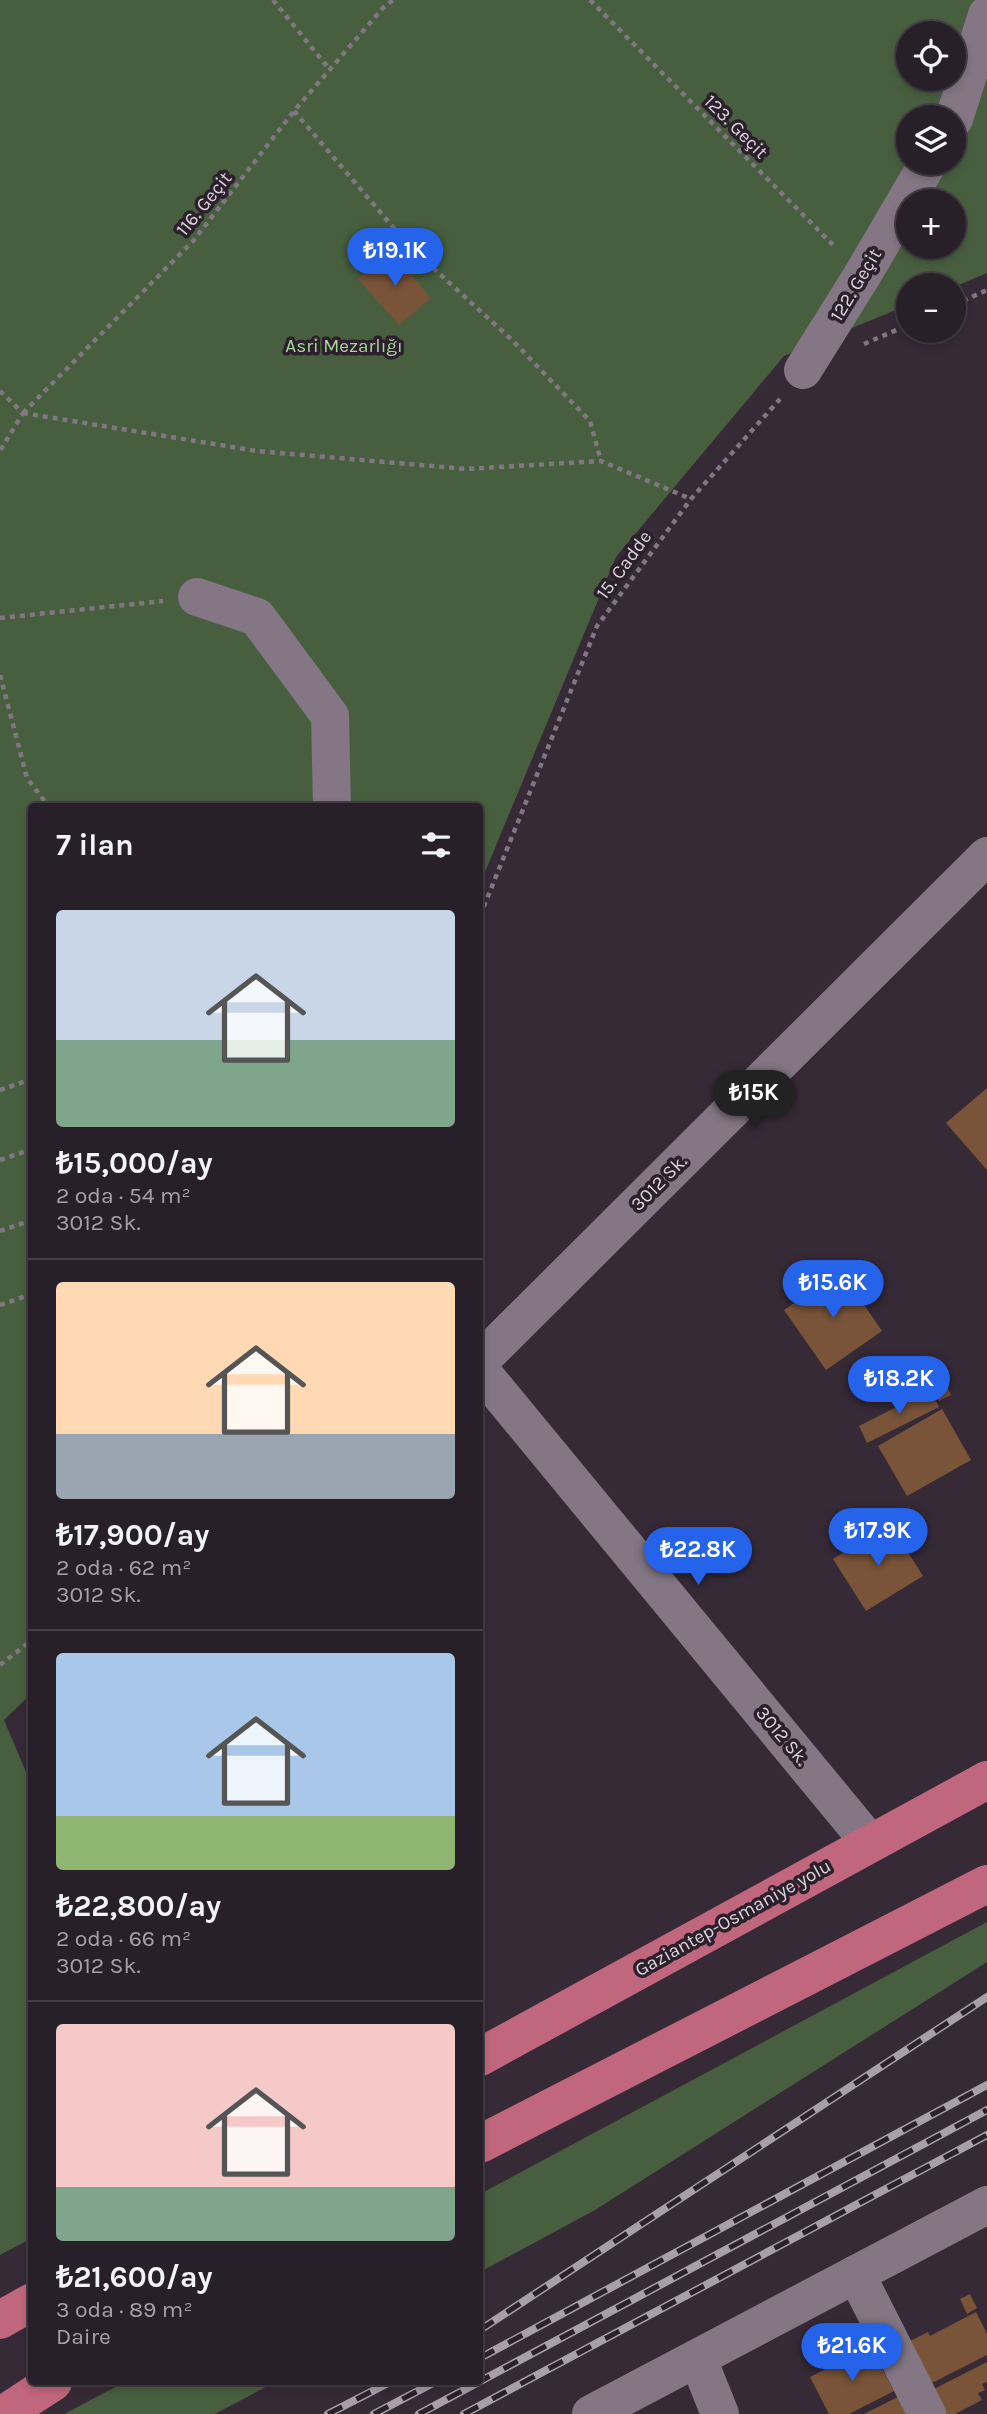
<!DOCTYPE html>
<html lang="tr">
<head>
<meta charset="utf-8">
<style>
	body { margin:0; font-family:Karla,sans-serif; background:#302830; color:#f1f3f6; height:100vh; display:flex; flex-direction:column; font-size:26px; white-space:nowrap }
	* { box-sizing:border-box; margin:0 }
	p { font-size:23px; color:#a5a3a8 }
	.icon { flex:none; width:38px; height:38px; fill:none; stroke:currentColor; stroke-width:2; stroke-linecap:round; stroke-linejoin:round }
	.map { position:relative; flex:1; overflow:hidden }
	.panel { position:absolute; left:28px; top:803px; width:455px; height:1582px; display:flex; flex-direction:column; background:#282028; border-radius:7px; box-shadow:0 4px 10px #0003,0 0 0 2px #443e45 }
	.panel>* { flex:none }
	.fabs { position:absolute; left:896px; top:21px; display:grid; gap:14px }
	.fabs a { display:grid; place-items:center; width:70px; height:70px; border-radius:50%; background:#282028; box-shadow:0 4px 10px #0003,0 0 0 2px #443e45; font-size:35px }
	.price { position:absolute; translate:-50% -60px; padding:0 16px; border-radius:24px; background:#2563eb; color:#fff; font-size:23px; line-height:46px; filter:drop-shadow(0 2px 4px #0008) }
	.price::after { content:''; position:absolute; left:50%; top:42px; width:21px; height:16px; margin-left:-10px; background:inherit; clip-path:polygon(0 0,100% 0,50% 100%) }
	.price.on { background:#222; color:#fff }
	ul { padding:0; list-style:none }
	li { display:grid; align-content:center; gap:14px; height:371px; padding:0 28px }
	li+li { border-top:2px solid #443e45 }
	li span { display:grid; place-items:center; height:217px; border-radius:7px; color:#555 }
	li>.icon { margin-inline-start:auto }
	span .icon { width:126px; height:126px; fill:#fffc; stroke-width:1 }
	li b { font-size:30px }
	h2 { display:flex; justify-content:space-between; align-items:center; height:84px; padding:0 28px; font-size:30px }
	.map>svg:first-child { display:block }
	.green { fill:#475f3f; fill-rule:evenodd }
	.building { fill:#7a5439 }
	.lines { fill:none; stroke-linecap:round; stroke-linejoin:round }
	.path { stroke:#817780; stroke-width:4.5; stroke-dasharray:5 5; stroke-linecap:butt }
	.minor { stroke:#847684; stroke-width:38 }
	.tertiary { stroke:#847684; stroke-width:38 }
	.trunk { stroke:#c0667d; stroke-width:38 }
	.rail-casing { stroke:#a89fa8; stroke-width:8 }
	.rail { stroke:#2c202c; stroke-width:5; stroke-dasharray:16; stroke-linecap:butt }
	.labels { text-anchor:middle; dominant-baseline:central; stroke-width:7; stroke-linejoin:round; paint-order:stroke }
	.street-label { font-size:19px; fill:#dbd3da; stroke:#2c202c }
	.park-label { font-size:19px; fill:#a8d599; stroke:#2c202c }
</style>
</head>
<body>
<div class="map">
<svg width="987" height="2414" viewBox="0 0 987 2414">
	<rect width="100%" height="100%" fill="#362a36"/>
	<g class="green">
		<path d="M0,0H987V273L954,287L908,285V305L784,356L616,557L480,884V807H32V1693L4,1720L31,1784L32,2238L0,2255ZM908,33H954V79H908ZM908,117H954V163H908ZM908,201H954V247H908Z"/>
		<polygon points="987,1922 987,1962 595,2210 480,2272 480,2194"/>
		<polygon points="125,2382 275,2382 215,2414 64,2414"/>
	</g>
	<g class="building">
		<polygon points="391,251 431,298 399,325 358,279"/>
		<polygon points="987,1088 987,1170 946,1123"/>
		<polygon points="841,1271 882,1331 826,1370 784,1310"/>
		<polygon points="945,1382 951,1395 939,1401 932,1388"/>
		<polygon points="930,1390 939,1407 867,1443 859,1426"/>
		<polygon points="942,1409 971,1460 907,1496 878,1446"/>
		<polygon points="890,1524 923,1576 866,1611 833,1559"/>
		<polygon points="970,2294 977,2308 967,2314 960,2299"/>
		<polygon points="976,2312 987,2334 987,2355 924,2387 902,2345 928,2332 930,2336"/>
		<polygon points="870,2346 894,2391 849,2414 829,2414 810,2377"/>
		<polygon points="987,2362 987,2382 982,2384 985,2390 978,2393 982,2400 955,2414 936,2414 926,2393"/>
		<polygon points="900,2396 909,2414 864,2414"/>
	</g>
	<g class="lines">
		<g class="path">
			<polyline points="273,0 330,70"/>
			<polyline points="590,0 835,247"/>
			<polyline points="294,111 410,247 511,339 590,421 601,461"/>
			<polyline points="954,305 987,290"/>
			<polyline points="864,344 908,325"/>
			<polyline points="0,391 23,413 0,451"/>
			<polyline points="23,413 257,451 466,469 601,461 691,499"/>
			<polyline points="23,413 194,240 294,111 383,8 393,0"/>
			<polyline points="0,618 163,601"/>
			<polyline points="0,675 27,778 49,807"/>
			<polyline points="480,916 597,626 691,499 780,399"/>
			<polyline points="0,1090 32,1079"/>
			<polyline points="0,1160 32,1149"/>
			<polyline points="0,1231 32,1220"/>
			<polyline points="0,1305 32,1294"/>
			<polyline points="0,1665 32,1640"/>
		</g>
		<g class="minor">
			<polyline points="954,119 987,15"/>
			<polyline points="803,370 863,274 928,163"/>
			<polyline points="197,597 257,617 330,716 332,807"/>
			<polyline points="480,1361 987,856"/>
			<polyline points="480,1370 870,1843"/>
			<polyline points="856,2274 927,2414"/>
			<polyline points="698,2359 720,2414"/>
		</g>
		<polyline class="tertiary" points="591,2414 987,2205"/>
		<g class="trunk">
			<polyline points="480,2057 987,1780"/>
			<polyline points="480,2144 987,1884"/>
			<polyline points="0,2320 32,2302"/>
			<polyline points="4,2414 53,2382"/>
		</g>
		<defs>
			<g id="rail">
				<polyline points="480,2330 987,1997"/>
				<polyline points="480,2358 987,2085"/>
				<polyline points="328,2414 390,2382"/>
				<polyline points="374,2414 435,2382"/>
				<polyline points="419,2414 987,2110"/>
				<polyline points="464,2414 987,2135"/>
			</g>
		</defs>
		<use href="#rail" class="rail-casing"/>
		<use href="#rail" class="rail"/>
	</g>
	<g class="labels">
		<g class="street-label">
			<text transform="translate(736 127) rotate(45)">123. Geçit</text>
			<text transform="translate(204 204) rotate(-51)">116. Geçit</text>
			<text transform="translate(856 285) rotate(-59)">122. Geçit</text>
			<text transform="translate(624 565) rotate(-54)">15. Cadde</text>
			<text transform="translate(659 1183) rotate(-45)">3012 Sk.</text>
			<text transform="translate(782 1736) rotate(50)">3012 Sk.</text>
			<text transform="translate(733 1918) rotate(-29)">Gaziantep-Osmaniye yolu</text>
		</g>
		<g class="park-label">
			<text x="344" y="346">Asri Mezarlığı</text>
		</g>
	</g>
</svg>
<div class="fabs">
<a><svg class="icon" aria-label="locate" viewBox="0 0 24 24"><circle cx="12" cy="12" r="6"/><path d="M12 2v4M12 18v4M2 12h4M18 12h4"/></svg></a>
<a><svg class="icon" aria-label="layers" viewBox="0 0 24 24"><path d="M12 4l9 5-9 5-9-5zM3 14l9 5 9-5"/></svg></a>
<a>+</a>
<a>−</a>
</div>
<b class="price" style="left:395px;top:288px">₺19.1K</b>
<b class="price on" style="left:754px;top:1130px">₺15K</b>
<b class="price" style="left:833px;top:1320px">₺15.6K</b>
<b class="price" style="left:899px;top:1416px">₺18.2K</b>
<b class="price" style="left:878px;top:1568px">₺17.9K</b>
<b class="price" style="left:698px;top:1587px">₺22.8K</b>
<b class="price" style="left:852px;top:2383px">₺21.6K</b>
<section class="panel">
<h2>7 ilan<svg class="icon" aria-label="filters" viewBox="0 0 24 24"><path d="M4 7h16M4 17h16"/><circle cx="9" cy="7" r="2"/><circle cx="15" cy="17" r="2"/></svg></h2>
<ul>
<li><span style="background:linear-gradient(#c9d6e8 60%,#7fa58c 0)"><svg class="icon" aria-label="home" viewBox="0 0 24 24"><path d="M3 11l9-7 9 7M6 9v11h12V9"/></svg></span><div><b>₺15,000/ay</b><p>2 oda · 54 m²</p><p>3012 Sk.</p></div></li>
<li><span style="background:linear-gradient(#ffd9b3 70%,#9aa5b1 0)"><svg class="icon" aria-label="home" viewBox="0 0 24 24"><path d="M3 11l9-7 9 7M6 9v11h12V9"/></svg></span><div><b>₺17,900/ay</b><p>2 oda · 62 m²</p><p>3012 Sk.</p></div></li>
<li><span style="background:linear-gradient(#a9c7e8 75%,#8fb573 0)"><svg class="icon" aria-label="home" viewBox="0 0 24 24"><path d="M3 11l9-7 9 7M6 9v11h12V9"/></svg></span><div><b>₺22,800/ay</b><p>2 oda · 66 m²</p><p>3012 Sk.</p></div></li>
<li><span style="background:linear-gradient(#f6c9c9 75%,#7fa58c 0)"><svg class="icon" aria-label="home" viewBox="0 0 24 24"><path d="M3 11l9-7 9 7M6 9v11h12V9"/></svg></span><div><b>₺21,600/ay</b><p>3 oda · 89 m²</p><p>Daire</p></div></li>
</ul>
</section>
</div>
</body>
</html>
